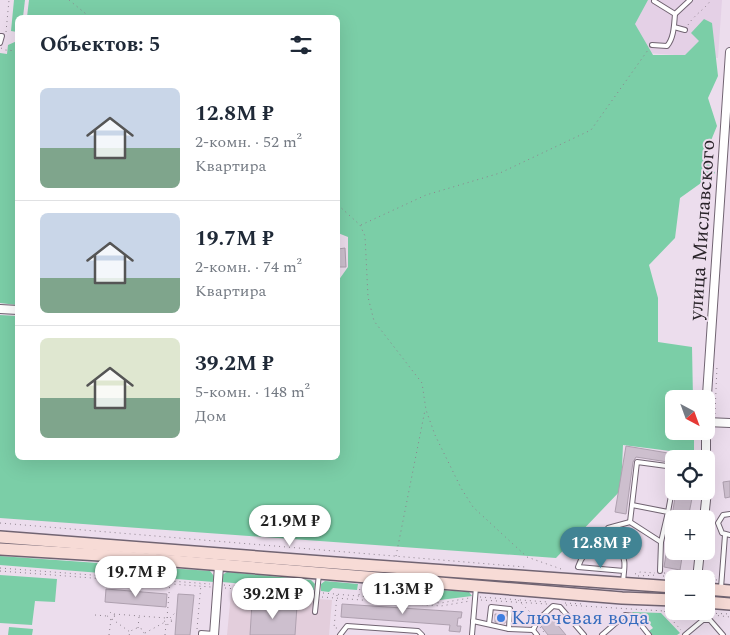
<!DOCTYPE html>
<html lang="ru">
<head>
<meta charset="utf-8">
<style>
	body { margin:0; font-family:Spectral,serif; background:#f2f2f3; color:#1f2937; height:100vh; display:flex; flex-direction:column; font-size:19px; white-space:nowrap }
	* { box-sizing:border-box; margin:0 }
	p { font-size:16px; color:#747a83 }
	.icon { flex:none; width:28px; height:28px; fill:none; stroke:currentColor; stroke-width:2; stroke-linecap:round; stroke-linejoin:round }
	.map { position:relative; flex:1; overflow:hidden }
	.details { position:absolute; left:15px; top:15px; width:325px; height:445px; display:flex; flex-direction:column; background:#fff; border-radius:8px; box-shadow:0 5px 20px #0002 }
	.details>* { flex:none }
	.needle { width:32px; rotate:139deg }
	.tools { position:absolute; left:665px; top:390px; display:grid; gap:10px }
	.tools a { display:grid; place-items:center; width:50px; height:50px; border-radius:8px; background:#fff; box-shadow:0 5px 20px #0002; font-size:25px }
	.price { position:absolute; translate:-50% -42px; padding:0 11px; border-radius:18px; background:#fff; color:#222; font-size:16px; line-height:32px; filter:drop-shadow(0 1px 2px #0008) }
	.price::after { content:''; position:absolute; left:50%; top:30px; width:15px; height:11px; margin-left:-8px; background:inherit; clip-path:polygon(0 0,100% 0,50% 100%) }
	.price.selected { background:#418494; color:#fff }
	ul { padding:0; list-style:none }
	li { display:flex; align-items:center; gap:15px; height:125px; padding:0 25px }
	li+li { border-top:1px solid #e0e1e3 }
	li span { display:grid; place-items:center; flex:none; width:140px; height:100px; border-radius:8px; color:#555 }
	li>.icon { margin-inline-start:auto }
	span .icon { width:60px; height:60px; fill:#fffc; stroke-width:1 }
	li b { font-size:21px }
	h2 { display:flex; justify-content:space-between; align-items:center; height:60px; padding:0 25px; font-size:21px }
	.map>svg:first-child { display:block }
	.commercial { fill:#e3cedc }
	.built { fill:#e4d0e6 }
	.green { fill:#7bcea7 }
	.building { fill:#cdbfce; stroke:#aea0af }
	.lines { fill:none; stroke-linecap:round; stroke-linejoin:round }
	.lane-casing { stroke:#716472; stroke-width:6 }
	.street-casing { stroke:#716472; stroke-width:10 }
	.secondary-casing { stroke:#716472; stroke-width:14 }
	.path { stroke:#8d828d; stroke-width:1; stroke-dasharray:1 4; stroke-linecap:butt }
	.lane { stroke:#fff; stroke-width:4 }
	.street { stroke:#fff; stroke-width:8 }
	.secondary { stroke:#f7dbd6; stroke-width:11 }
	.shop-dot { fill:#3f7fe0; stroke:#ecdded; stroke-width:2 }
	.labels { text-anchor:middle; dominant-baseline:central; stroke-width:4; stroke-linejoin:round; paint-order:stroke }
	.street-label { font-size:20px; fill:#292329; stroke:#ecdded }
	.shop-label { font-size:20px; fill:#366cbe; stroke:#ecdded; text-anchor:start }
</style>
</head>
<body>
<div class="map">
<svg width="730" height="635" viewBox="0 0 730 635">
	<rect width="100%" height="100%" fill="#ecdded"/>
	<polygon class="commercial" points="231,593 332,600 329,635 227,635"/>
	<polygon class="built" points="608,0 722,0 718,58 604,50"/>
	<g class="green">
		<polygon points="14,0 25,0 23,17 18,18 17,32 11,31"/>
		<polygon points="29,0 648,0 635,24 653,55 685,55 699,41 691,33 704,19 712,23 718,76 708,98 717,126 705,155 715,173 680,198 675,238 649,265 658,298 658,342 692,347 693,399 674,399 674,431 694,431 694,454 623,445 621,490 556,558 0,518 0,315 17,316 18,458 338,458 338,281 348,267 348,237 338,233 338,18 27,17"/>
		<polygon points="17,41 17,305 0,303 0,53 7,54 8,45"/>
		<polygon points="0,556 210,571 214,576 214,582 0,565"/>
		<polygon points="227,572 311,580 315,584 314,590 222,582 222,575"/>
		<polygon points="0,575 57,579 55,602 35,601 32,625 0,623"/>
		<polygon points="325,581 358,584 357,590 333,588 329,592 321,591 321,584"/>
		<polygon points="441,590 469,592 472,596 440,600 421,599 421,591"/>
		<polygon points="632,612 661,613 680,633 677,635 652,635 649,631 653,628 643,616 639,619"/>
		<polygon points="9,627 33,629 32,635 8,635"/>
	</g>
	<g class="building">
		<polygon points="345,248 346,267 338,267 338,249"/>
		<polygon points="626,446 674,454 674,463 636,457 633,462 626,514 615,512"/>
		<polygon points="730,481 730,497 725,498 723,482"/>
		<polygon points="676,491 693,493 688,519 673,519 674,551 683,551 680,570 664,567"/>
		<polygon points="106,589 167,594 166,607 105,602"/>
		<polygon points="178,594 194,595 190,635 175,635"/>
		<polygon points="252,603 297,606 295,635 250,635"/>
		<polygon points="342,604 462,612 461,618 458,618 457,626 461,626 460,632 449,631 450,625 341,617"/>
		<polygon points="495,614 506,615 505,623 495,622"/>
		<polygon points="551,617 566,635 548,635 541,626"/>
	</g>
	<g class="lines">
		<defs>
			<g id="lane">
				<polyline points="675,14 690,0"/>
				<polyline points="674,27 685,30"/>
				<polyline points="0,36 2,36 0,43"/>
				<path d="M652,45L667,46C674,38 674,25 675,14L654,1"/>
				<polyline points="632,505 668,512 661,542"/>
				<polyline points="668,512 674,479"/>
				<polyline points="730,514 723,515 718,523 722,533 730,535"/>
				<polyline points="630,522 637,462 674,467"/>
				<polyline points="601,547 608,528 630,522 661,542 660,571"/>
				<path d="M623,582C624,568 627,562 620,549C598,547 587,542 578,567L624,571"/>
				<polyline points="721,588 725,535"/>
				<polyline points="315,612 319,574"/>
				<polyline points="703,620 710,620 723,635"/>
				<polyline points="473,621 509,629 533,630 537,635"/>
				<polyline points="489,624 491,607 510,609 509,629"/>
				<polyline points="533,630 538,620 553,606 560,607 584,635"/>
				<polyline points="201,635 201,633 214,634"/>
				<polyline points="340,635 347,626 418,631 422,635"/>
				<polyline points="472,635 476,587"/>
				<polyline points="602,635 625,615 634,616 649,635"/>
				<polyline points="685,635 703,620 701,611"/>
			</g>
			<g id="street">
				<polyline points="0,309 18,310"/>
				<polyline points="706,410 730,52"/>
				<polyline points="706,422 730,423"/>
				<polyline points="706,431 706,459"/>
				<polyline points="704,519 707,491 706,471"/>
				<polyline points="697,579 700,551"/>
				<polyline points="214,635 219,566"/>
			</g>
			<g id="secondary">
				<polyline points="0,537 362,565 674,587"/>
				<polyline points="0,549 100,555 622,598 674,600"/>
				<polyline points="706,589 730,591"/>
				<polyline points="706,602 730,604"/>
			</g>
		</defs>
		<use href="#lane" class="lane-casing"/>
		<use href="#street" class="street-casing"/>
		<use href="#secondary" class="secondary-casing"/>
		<g class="path">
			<polyline points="69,0 91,18"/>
			<path d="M688,25C694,15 704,10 711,0"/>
			<polyline points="6,32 9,0"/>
			<polyline points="1,48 5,50 18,51"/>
			<polyline points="338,205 360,225 365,236 368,297 374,321 422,383 426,410 435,435 461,488 473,507 527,557 564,570"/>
			<polyline points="361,225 426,195 500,173 591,130 648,50"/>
			<polyline points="715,414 717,366"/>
			<polyline points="0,523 525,567"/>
			<polyline points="396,556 425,410"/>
			<polyline points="0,568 210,584"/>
			<polyline points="0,571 211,587"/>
			<polyline points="664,573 690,575"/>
			<polyline points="635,574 640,572 655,573"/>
			<polyline points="638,576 657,575"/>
			<polyline points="663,576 689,578"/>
			<polyline points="704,576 715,577"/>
			<polyline points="706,579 717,580"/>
			<polyline points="224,585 312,592"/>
			<polyline points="225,588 311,596"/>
			<polyline points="323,593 441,603 469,598"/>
			<polyline points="337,595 334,628 339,628"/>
			<polyline points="359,595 360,587"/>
			<polyline points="322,597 441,606 470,601"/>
			<polyline points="480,597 548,602"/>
			<polyline points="481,600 547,604"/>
			<polyline points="518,600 534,616"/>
			<polyline points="565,603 583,604"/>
			<polyline points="566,605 664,611 697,614"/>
			<polyline points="664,611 681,630"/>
			<polyline points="687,611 697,612"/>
			<circle cx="111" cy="616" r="3.5"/>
			<polyline points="706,613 730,614"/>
			<polyline points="114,614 166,618"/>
			<polyline points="95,615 107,616"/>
			<polyline points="713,615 730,617"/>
			<circle cx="168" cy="621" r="3.5"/>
			<polyline points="167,618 170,581"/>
			<polyline points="170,618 177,611"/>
			<polyline points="112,619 130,632"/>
			<polyline points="540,627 546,635"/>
			<polyline points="138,628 139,617"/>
			<polyline points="197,629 201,584"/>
			<polyline points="145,633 165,622"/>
			<polyline points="109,635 111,619"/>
			<polyline points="129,635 132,630 137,628 142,629 145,635"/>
			<polyline points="165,635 166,624"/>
		</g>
		<use href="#lane" class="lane"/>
		<use href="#street" class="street"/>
		<use href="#secondary" class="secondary"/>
	</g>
	<circle class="shop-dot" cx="501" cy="618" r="5"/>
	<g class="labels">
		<g class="street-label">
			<text transform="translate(702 230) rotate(-86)">улица Миславского</text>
		</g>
		<g class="shop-label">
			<text x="511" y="618">Ключевая вода</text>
		</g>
	</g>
</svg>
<div class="tools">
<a><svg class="needle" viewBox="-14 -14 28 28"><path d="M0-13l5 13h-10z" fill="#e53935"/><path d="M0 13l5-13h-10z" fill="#747a83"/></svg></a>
<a><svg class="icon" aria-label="locate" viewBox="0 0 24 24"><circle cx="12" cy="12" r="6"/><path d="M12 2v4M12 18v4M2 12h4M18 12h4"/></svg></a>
<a>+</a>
<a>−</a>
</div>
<b class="price" style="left:290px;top:547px">21.9M ₽</b>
<b class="price selected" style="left:601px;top:569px">12.8M ₽</b>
<b class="price" style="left:136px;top:598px">19.7M ₽</b>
<b class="price" style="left:403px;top:615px">11.3M ₽</b>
<b class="price" style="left:273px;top:620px">39.2M ₽</b>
<section class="details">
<h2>Объектов: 5<svg class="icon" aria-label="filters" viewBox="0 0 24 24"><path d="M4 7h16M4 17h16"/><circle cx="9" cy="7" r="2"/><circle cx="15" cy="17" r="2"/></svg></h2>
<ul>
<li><span style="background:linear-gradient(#c9d6e8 60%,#7fa58c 0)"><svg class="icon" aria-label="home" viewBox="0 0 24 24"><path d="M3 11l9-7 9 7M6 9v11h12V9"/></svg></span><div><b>12.8M ₽</b><p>2-комн. · 52 m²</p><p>Квартира</p></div></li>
<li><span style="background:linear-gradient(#c9d6e8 65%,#7fa58c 0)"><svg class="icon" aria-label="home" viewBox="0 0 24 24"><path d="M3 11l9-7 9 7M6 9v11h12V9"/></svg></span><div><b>19.7M ₽</b><p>2-комн. · 74 m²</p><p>Квартира</p></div></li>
<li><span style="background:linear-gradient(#dfe7d0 60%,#7fa58c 0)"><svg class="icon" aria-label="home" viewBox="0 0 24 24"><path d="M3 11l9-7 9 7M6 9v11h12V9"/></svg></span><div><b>39.2M ₽</b><p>5-комн. · 148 m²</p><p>Дом</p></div></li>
</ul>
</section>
</div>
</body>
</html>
